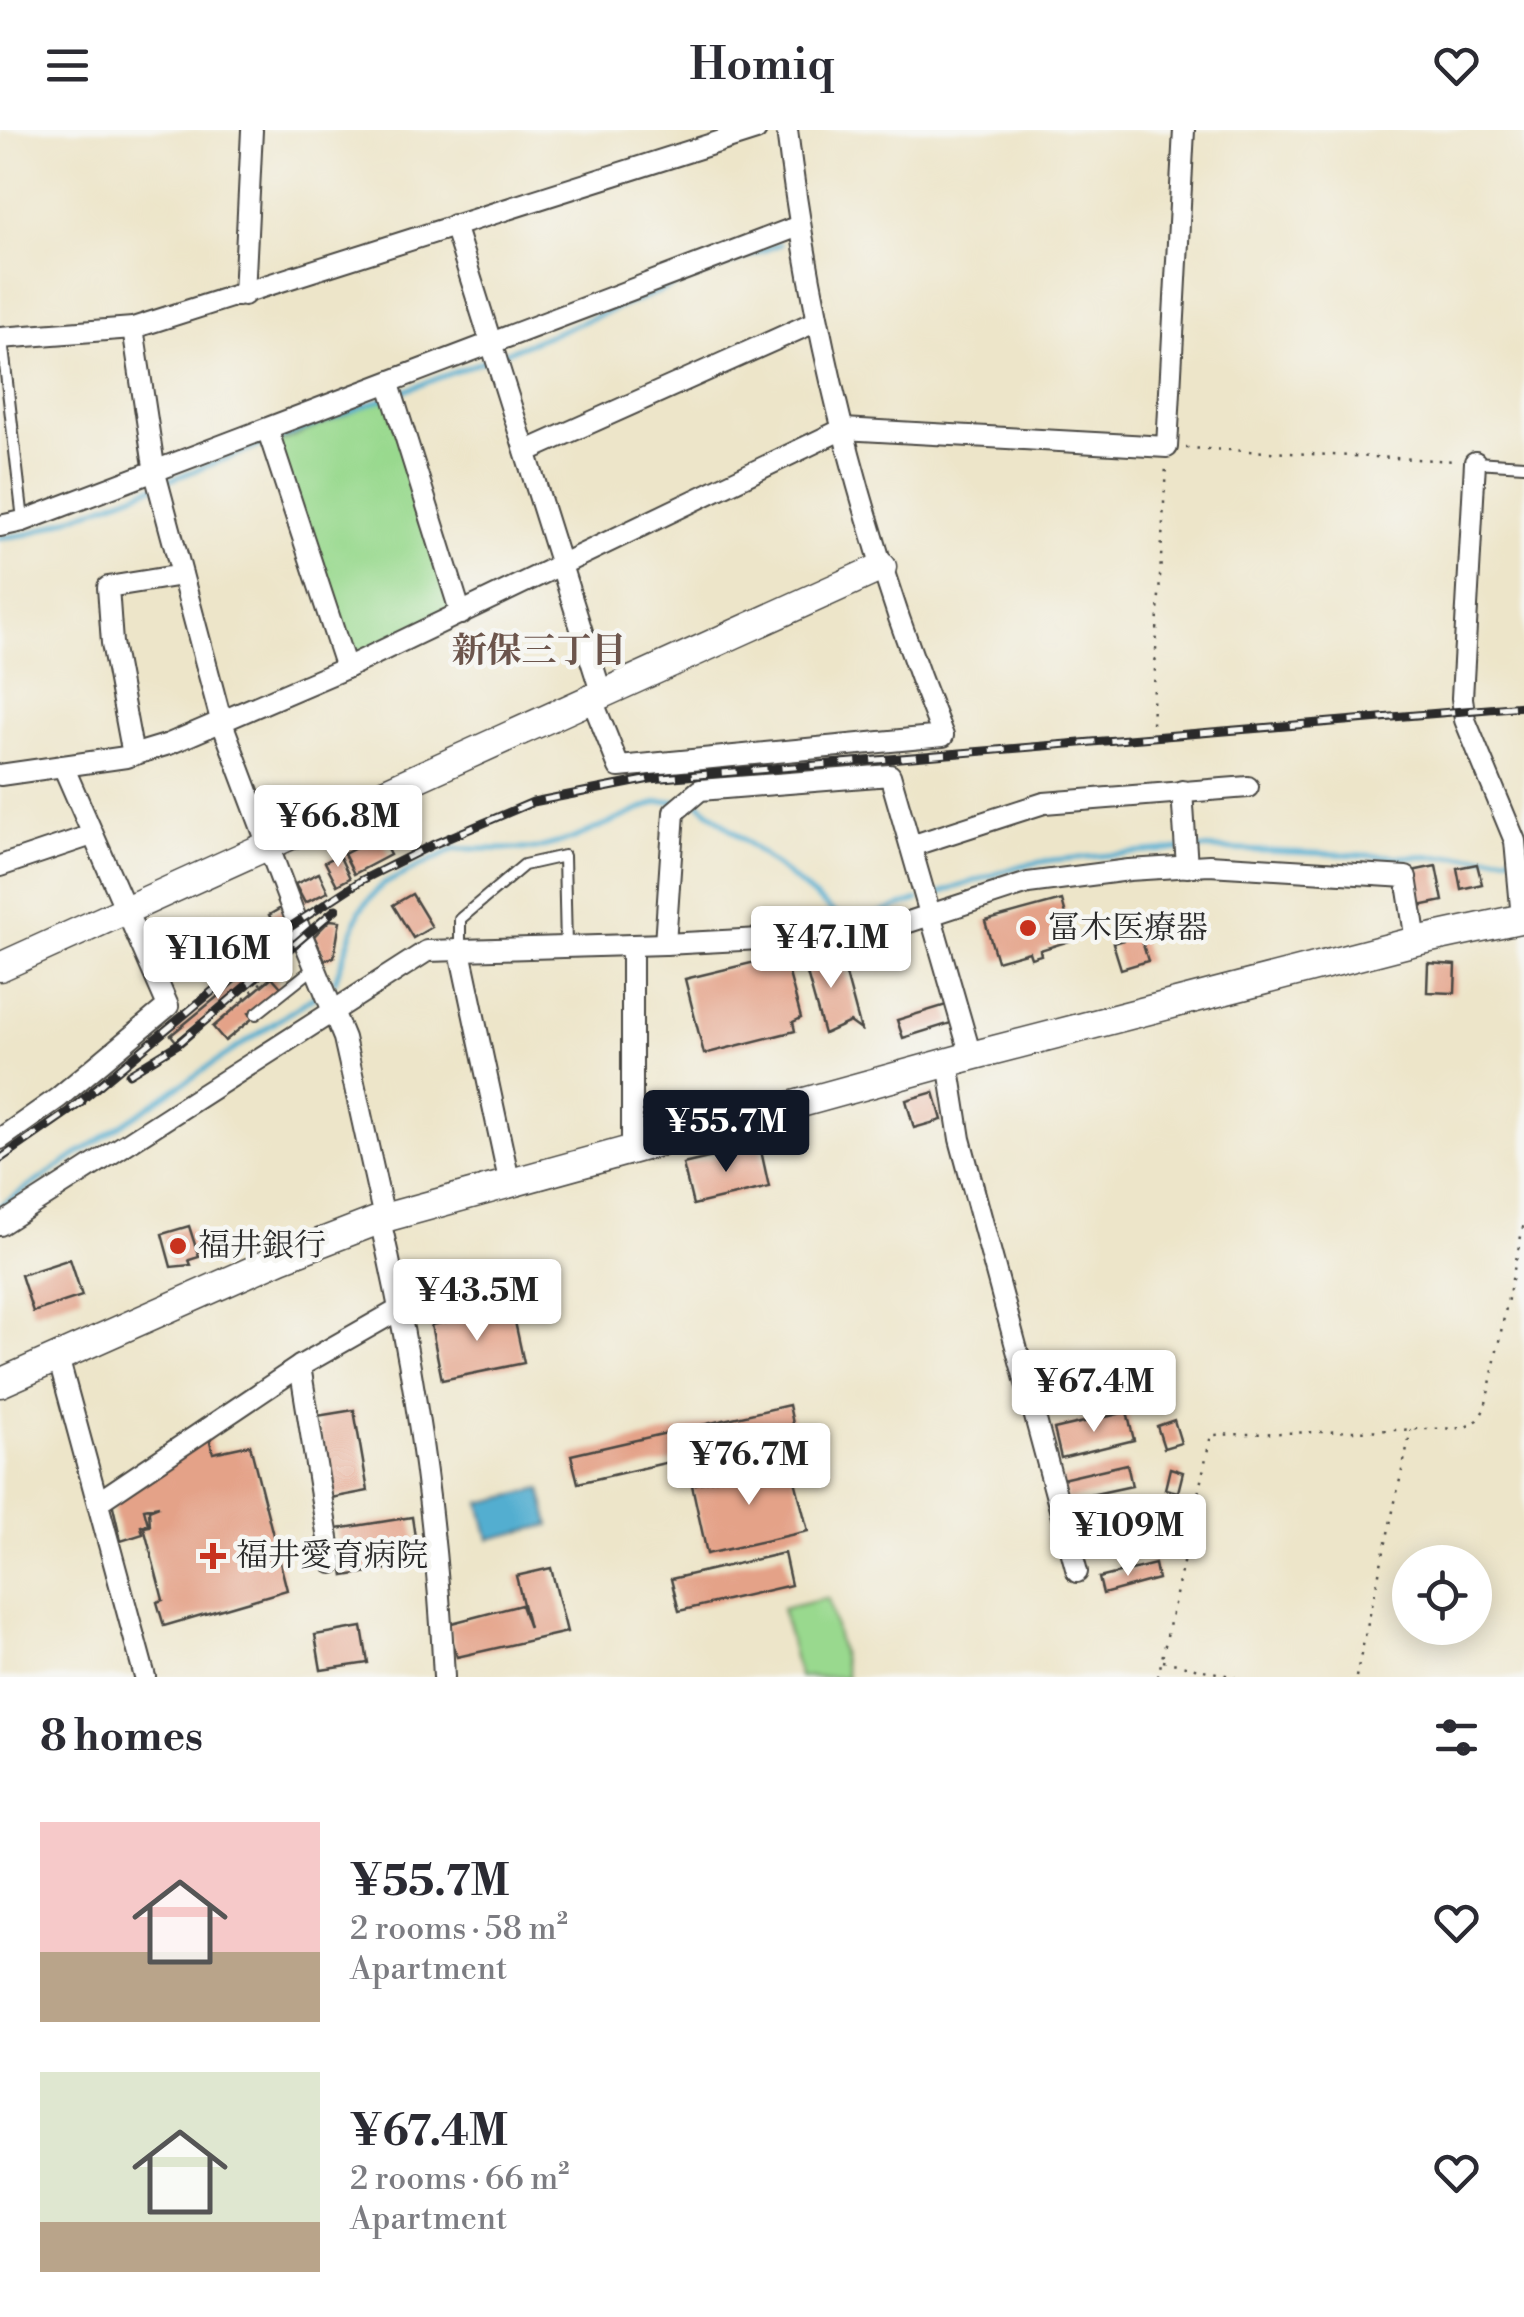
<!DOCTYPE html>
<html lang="en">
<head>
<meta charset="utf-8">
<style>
	body { margin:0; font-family:"Libre Bodoni","Noto Serif JP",serif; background:#f2f2f3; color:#2b2b33; height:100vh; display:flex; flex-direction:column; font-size:38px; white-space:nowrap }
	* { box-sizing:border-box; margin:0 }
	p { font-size:32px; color:#7c7c81 }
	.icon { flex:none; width:55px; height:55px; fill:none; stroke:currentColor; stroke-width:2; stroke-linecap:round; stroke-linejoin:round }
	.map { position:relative; height:1547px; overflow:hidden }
	.side { display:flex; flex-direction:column; background:#fff; flex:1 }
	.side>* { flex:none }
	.fabs { position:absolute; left:1392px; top:1415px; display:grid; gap:20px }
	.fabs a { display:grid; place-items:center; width:100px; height:100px; border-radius:50%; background:#fff; box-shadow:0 5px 25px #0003; font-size:50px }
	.price { position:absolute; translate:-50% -85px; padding:0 22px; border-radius:10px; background:#fff; color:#222; font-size:32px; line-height:65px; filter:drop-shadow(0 2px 5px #0008) }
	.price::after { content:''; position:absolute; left:50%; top:60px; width:30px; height:22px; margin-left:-15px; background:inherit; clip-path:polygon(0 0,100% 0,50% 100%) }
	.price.current { background:#111827; color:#fff }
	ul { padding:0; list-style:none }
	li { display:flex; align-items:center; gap:30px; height:250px; padding:0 40px }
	li span { display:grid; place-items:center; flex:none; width:280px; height:200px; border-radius:0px; color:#555 }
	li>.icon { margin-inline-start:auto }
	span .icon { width:120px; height:120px; fill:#fffc; stroke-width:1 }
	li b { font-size:42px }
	h2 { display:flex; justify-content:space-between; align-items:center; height:120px; padding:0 40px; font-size:42px }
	header { display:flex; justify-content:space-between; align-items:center; height:130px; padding:0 40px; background:#fff; font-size:45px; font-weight:600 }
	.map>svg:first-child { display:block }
	.green { fill:#99d98e; stroke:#62825c; stroke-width:2.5 }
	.water { fill:#52aed0; stroke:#3e6c7e; stroke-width:2.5 }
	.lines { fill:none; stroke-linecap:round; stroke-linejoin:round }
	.stream { stroke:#52aed0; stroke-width:5 }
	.building { fill:#e4a288 }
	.lane-casing { stroke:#484743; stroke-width:14 }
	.street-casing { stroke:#484743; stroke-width:24 }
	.secondary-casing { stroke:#484743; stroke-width:31 }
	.path { stroke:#484743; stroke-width:2.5; stroke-dasharray:2.5 8; stroke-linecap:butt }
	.lane { stroke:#fff; stroke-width:10 }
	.street { stroke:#fff; stroke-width:20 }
	.secondary { stroke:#fff; stroke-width:28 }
	.rail-casing { stroke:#2b2b2b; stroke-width:9 }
	.rail { stroke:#f6f6f2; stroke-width:5; stroke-dasharray:15; stroke-linecap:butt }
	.poi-dot { fill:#c8321e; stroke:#f6f6f2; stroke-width:4 }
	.labels { text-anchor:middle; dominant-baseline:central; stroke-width:9; stroke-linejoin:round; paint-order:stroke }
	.poi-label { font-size:32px; fill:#2b2b2b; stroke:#f6f6f2; text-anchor:start }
	.neighbourhood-label { font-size:35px; font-weight:bold; fill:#6c554c; stroke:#f6f6f2 }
</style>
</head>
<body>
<header><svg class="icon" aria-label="menu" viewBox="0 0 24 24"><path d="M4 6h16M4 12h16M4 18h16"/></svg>Homiq<svg class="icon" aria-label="heart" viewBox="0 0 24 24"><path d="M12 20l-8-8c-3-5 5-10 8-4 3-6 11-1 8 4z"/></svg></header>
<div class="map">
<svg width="1524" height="1547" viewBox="0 0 1524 1547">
	<rect width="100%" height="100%" fill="#f6f6f2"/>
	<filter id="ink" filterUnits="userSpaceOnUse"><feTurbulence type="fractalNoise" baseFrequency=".01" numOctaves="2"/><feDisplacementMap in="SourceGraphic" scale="20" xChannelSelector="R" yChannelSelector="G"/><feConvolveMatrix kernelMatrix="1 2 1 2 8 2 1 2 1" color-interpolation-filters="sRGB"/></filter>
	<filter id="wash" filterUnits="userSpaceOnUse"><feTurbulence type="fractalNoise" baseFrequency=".0048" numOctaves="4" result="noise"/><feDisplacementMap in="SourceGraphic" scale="40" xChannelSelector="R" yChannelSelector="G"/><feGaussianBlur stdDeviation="2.25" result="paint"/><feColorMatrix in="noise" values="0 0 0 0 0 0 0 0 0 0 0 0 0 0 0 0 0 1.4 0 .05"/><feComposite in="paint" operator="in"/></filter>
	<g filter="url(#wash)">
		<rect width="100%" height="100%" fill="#ede5c9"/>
		<g class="green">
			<polygon points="386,268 461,484 350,536 273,315"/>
			<polygon points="828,1468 847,1547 799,1547 782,1479"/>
		</g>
		<polygon class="water" points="541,1359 550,1395 489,1409 480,1373"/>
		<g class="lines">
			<g class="stream">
				<polyline points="501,224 780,114"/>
				<polyline points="399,263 491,228"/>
				<polyline points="277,309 388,267"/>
				<polyline points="165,352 267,313"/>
				<polyline points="0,408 29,404 155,356"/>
				<polyline points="697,672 836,784 871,786 918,770"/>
				<polyline points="1192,718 1408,727 1511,726"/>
				<polyline points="928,767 1019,736 1052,730 1181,719"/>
				<polyline points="335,851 360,780 382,755 455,719 535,719 572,709 658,672 676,671"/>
				<polyline points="0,1076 316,865"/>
			</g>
		</g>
		<g id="blocks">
			<g class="building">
				<polygon points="380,706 390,725 354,744 344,724"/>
				<polygon points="339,725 350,748 337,755 325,732"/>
				<polygon points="1477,734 1482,754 1461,759 1457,738"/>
				<polygon points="1436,736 1443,771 1419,776 1412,741"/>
				<polygon points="319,743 328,762 305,773 295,754"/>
				<polygon points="412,764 432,797 413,808 393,775"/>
				<polygon points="1062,770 1073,810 1040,820 1041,825 1031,828 1029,822 997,831 985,791"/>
				<polygon points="281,778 288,791 276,798 269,785"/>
				<polygon points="330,790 340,791 334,827 325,830 314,806"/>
				<polygon points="1140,805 1148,831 1121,839 1113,813"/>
				<polygon points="839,819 861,900 850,892 824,904 803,829"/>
				<polygon points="784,825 801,888 793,892 795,901 704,924 685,849"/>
				<polygon points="1428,833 1456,835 1455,863 1427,862"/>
				<polygon points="257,834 263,841 176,911 171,905"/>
				<polygon points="272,847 281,857 249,883 253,888 225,911 213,897"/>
				<polygon points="946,875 951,893 903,908 897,890"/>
				<polygon points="934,962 942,990 914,998 906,970"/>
				<polygon points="760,1016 769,1057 693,1075 683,1034"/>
				<polygon points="189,1096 199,1127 189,1130 191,1135 171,1137 162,1104"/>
				<polygon points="70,1129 82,1166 33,1182 21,1145"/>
				<polygon points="512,1178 524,1233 442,1250 431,1195"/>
				<polygon points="789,1275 795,1303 578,1353 571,1325"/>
				<polygon points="354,1280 368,1361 331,1368 317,1286"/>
				<polygon points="1127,1282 1134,1310 1061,1328 1054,1299"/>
				<polygon points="1174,1290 1181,1313 1164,1318 1157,1296"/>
				<polygon points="208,1304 213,1323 250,1315 287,1460 164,1496 157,1472 163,1470 144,1397 150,1396 149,1380 159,1376 144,1379 148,1394 141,1396 143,1404 121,1411 112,1372"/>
				<polygon points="790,1331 808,1401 707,1424 692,1355"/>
				<polygon points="1127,1334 1132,1356 1067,1370 1062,1349"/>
				<polygon points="1170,1338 1183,1342 1178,1362 1165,1359"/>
				<polygon points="1171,1372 1175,1392 1078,1414 1073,1394"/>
				<polygon points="412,1387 419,1434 344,1446 337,1399"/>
				<polygon points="784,1423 791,1455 679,1481 671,1449"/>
				<polygon points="1155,1434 1158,1449 1103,1464 1099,1448"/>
				<polygon points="551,1438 567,1502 457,1527 448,1494 521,1475 529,1498 516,1446"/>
				<polygon points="362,1497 368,1533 321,1540 315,1505"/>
			</g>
		</g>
	</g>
	<g filter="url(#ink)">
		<use href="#blocks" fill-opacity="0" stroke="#484743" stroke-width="2.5"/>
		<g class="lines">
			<defs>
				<g id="lane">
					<polyline points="2,209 23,390"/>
					<polyline points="1475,332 1524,335"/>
					<polyline points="460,821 460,789 524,735 564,726 566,817"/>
					<polyline points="256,884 314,838"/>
				</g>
				<g id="street">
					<polyline points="454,95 601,562"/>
					<polyline points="244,165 252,0"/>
					<polyline points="133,198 155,343 221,590 303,808 344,908 384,1088"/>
					<polyline points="0,208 133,198 756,0"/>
					<polyline points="389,254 461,484"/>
					<polyline points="268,301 346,538"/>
					<polyline points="527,321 817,191"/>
					<polyline points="1475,332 1462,568 1465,590 1515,711 1522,788"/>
					<polyline points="0,396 23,391 799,96"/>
					<path d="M591,567L619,637L943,606C865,412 812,208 787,0"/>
					<polyline points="133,625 112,513 108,457 182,445"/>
					<polyline points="0,645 126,627 169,614 346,538 843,299 1167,317 1184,0"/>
					<polyline points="1182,661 1187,737"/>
					<polyline points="911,716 1044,673 1248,657"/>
					<polyline points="0,736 92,705"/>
					<polyline points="665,814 674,682 700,660 890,645 971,926"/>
					<polyline points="460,821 510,1055"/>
					<polyline points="948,932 960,1009 1077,1442"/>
					<polyline points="0,1009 58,968 168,876 63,636"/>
					<polyline points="632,1019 632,815"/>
					<path d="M380,1090C415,1240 437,1393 444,1547"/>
					<polyline points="0,1095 427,821 665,814 875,803 1028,753 1129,740 1209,735 1406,747 1416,811"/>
					<polyline points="58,1227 145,1547"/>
					<polyline points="300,1236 332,1433"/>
					<polyline points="98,1372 300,1236 400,1179"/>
				</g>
				<g id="secondary">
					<polyline points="0,837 882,437"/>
					<polyline points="0,1253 281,1128 384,1088 971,926 1416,811 1524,788"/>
				</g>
			</defs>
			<use href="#lane" class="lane-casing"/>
			<use href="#street" class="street-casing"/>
			<use href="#secondary" class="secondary-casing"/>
			<g class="path">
				<polyline points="1186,318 1458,331"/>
				<polyline points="1152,594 1166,336"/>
				<polyline points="244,869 266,848 261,842"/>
				<polyline points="1163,1531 1235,1547"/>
				<polyline points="1158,1547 1211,1305 1464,1298 1478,1290 1485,1278 1524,1092"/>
				<polyline points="1356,1547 1411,1300"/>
			</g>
			<use href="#lane" class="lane"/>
			<use href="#street" class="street"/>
			<use href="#secondary" class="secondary"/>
			<defs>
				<g id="rail">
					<polyline points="129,944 178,914 336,779"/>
					<polyline points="71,979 287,799 362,750 432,715 533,672 650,649 1524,576"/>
					<polyline points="0,1029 82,972"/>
				</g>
			</defs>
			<use href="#rail" class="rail-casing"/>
			<use href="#rail" class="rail"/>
		</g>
	</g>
	<g class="poi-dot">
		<circle cx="1028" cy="798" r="10"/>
		<circle cx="178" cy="1116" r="10"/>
		<path d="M208 1411h10v10h10v10h-10v10h-10v-10h-10v-10h10z"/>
	</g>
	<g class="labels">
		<g class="poi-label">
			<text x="1048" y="798">冨木医療器</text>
			<text x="198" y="1116">福井銀行</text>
			<text x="236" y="1426">福井愛育病院</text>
		</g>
		<g class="neighbourhood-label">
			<text x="539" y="521">新保三丁目</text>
		</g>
	</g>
</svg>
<div class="fabs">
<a><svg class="icon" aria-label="locate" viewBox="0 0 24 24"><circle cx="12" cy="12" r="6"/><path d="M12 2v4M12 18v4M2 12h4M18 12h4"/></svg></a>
</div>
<b class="price" style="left:338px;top:740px">¥66.8M</b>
<b class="price" style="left:831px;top:861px">¥47.1M</b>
<b class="price" style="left:218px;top:872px">¥116M</b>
<b class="price current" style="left:726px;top:1045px">¥55.7M</b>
<b class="price" style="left:477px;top:1214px">¥43.5M</b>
<b class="price" style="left:1094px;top:1305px">¥67.4M</b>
<b class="price" style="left:749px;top:1378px">¥76.7M</b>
<b class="price" style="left:1128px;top:1449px">¥109M</b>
</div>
<section class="side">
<h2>8 homes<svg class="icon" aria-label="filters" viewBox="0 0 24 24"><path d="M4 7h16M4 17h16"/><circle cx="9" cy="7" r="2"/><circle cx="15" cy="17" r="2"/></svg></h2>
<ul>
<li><span style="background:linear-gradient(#f6c9c9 65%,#b9a48a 0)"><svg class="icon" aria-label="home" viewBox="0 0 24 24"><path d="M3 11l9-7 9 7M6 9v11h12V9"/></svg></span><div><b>¥55.7M</b><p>2 rooms · 58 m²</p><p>Apartment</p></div><svg class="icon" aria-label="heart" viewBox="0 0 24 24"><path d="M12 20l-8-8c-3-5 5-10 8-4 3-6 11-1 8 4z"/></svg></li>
<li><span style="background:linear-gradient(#dfe7d0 75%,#b9a48a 0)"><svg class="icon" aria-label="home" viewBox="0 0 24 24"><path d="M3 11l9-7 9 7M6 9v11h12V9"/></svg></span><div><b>¥67.4M</b><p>2 rooms · 66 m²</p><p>Apartment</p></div><svg class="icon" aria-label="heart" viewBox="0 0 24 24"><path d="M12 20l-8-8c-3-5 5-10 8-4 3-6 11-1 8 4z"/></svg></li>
</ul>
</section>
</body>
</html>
